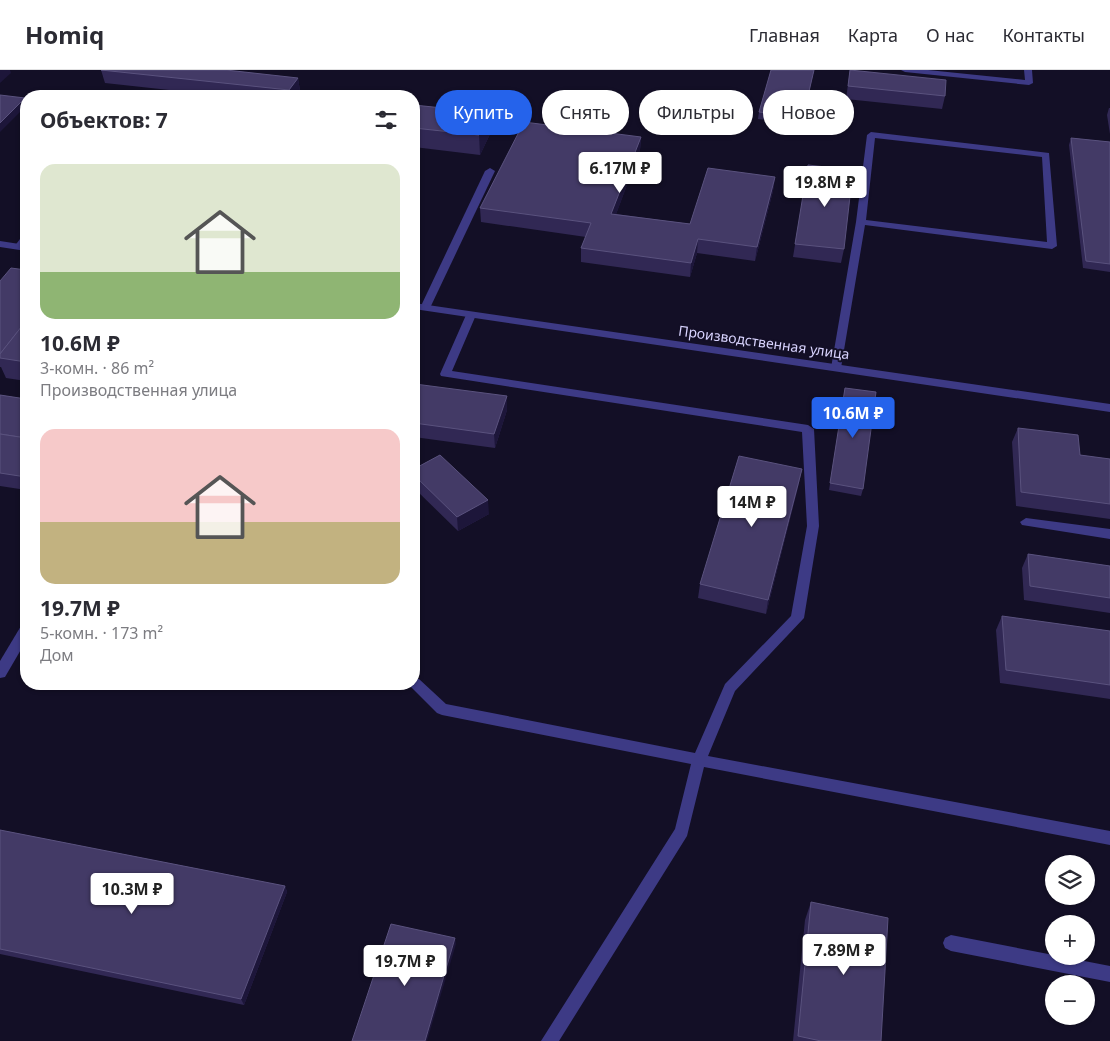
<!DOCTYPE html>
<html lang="ru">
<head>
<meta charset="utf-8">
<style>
	body { margin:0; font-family:"Noto Sans",sans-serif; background:#f7f7f7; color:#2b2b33; height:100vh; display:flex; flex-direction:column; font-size:19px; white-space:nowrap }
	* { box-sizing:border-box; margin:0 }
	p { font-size:16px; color:#7c7c81 }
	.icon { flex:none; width:28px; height:28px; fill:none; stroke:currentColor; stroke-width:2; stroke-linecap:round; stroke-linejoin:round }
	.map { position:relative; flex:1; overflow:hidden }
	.sheet { position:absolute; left:20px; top:20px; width:400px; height:600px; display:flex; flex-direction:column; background:#fff; border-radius:20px; box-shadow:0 1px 4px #0004 }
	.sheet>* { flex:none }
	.guide { position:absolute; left:435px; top:20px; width:475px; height:45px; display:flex; gap:10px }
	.tools { position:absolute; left:1045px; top:785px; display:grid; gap:10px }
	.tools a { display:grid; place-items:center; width:50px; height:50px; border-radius:50%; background:#fff; box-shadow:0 1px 4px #0004; font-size:25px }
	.price { position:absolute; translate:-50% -42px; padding:0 11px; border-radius:5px; background:#fff; color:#222; font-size:16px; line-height:32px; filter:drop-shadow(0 1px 2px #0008) }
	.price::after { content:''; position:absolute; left:50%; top:30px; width:15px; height:11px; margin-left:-8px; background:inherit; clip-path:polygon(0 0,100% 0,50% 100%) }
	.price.current { background:#2563eb; color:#fff }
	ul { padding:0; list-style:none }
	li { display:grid; align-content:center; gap:10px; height:265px; padding:0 20px }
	li span { display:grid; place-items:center; height:155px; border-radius:15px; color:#555 }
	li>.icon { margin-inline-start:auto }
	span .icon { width:90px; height:90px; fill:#fffc; stroke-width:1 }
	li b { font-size:21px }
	h2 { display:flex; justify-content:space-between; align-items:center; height:60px; padding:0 20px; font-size:21px }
	.tag { padding:0 18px; border-radius:22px; background:#fff; box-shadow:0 1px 4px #0004; font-size:18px; line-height:45px }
	.tag.current { background:#2563eb; color:#fff }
	header { display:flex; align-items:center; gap:30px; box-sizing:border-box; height:70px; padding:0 25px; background:#fff; border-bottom:1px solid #e1e1e2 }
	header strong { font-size:24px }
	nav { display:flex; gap:28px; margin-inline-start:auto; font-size:18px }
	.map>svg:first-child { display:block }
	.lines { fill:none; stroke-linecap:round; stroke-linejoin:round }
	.service { fill:#3d3a85; fill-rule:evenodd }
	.minor { fill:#3d3a85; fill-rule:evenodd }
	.wall { fill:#312854 }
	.shaded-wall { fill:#1d163a }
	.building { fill:#433a66; stroke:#5a527e }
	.labels { text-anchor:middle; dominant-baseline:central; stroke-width:4; stroke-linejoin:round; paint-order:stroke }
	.street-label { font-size:14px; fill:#d9d4ff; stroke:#130f26 }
</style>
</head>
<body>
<header>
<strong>Homiq</strong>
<nav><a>Главная</a><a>Карта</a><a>О нас</a><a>Контакты</a></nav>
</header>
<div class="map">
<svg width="1110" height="971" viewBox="0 0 1110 971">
	<rect width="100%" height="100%" fill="#130f26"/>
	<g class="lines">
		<g class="service">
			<polygon points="901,0 928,0 1025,10 1024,0 1032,0 1033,13 1029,15 905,2"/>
			<path d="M871,62L1049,83L1057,176L1052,179L865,155L841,298L836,301L831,298L856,152L867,65ZM875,68L1042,87L1047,172L866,150Z"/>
			<polygon points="490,98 495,101 430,238 429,240 421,240 420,238 485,101"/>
			<polygon points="26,164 26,174 22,179 16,179 14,177 23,165"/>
			<polygon points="471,242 476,245 452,301 808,355 814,359 819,456 804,548 735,621 708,686 1110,761 1110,775 704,697 687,766 559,971 541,971 675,759 691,694 442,645 437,643 408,614 414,614 414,608 419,609 446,634 695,683 725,614 791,546 807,456 802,362 441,306 440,304 466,245"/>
			<polygon points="1026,448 1110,459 1110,469 1022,455 1020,452"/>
			<polygon points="26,555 26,571 5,607 0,608 0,591 21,556"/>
			<polygon points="951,865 1110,896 1110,912 951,881 945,878 943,873 945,868"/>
		</g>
		<g class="minor">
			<polygon points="0,171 26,175 26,181 0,177"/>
			<polygon points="414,233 1110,334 1110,342 414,239"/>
		</g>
	</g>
	<g class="wall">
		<polygon points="101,0 298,8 300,21 296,26 224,26 105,13"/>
		<polygon points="814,0 802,54 758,49 759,42"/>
		<polygon points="850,0 945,26 942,39 846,29"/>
		<polygon points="414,35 490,43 491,62 480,85 414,77"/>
		<polygon points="1109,38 1110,38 1110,64 1107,45"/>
		<polygon points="641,67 640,80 616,144 690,154 775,107 773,121 755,191 697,183 690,207 581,192 581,178 586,167 481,152 480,138"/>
		<polygon points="1071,68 1110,72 1110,202 1083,198 1069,75"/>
		<polygon points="808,95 844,179 841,193 793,187"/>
		<polygon points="26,200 26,311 6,308 1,297 0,297 0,211"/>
		<polygon points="414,316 507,326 507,340 495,378 414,367"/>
		<polygon points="845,318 863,419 861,426 829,420"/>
		<polygon points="0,325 26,329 26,420 0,416"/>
		<polygon points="1018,358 1080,385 1110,389 1110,449 1016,436 1012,372"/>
		<polygon points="414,399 489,444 458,461 414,418"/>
		<polygon points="802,399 799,413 766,544 698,528 700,514"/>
		<polygon points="1028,484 1110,496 1110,543 1024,530 1022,498"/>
		<polygon points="1002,546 1110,561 1110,629 1000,613 996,560"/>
		<polygon points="0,760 285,816 287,822 244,935 0,884"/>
		<polygon points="811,832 881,971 793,971 805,850"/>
	</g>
	<g class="shaded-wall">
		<polygon points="0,0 10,0 11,3 0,13"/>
		<polygon points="298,8 300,21 296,26 290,26 289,20"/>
		<polygon points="25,28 26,36 0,62 0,53"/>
		<polygon points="490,43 491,62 480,85 479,65"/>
		<polygon points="641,67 640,80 611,158 611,144"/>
		<polygon points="775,107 773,121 755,191 757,177"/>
		<polygon points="698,169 697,183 690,207 691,193"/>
		<polygon points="507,326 507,340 495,378 494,364"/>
		<polygon points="802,399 799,413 766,544 768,530"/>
		<polygon points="488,430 489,444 458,461 457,447"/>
		<polygon points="285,816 287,822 244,935 241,929"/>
		<polygon points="455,868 456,874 427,971 425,971"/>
	</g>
	<g class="building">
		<polygon points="101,0 226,0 298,8 289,20"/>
		<polygon points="771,0 814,0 803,47 759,42"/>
		<polygon points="850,0 946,10 945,26 848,16"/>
		<polygon points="130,24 151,26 128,26"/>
		<polygon points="0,25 25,28 0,53"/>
		<polygon points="414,35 490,43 479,65 414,58"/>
		<polygon points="524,52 641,67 611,144 690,154 708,98 775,107 757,177 698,169 691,193 581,178 591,153 480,138"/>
		<polygon points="1071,68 1110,72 1110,194 1086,191"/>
		<polygon points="808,95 853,100 844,179 795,174"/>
		<polygon points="11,198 26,200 26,251 0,284 0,211"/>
		<polygon points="26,251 26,292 0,288 0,284"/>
		<polygon points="415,314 507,326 494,364 414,353 414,316"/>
		<polygon points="845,318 876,322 863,419 830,413"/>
		<polygon points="0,325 26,329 26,368 0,364"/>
		<polygon points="1018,358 1078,365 1080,385 1110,389 1110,434 1021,422"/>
		<polygon points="0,364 26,368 26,407 0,403"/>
		<polygon points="440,385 488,430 457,447 414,405 414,399"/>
		<polygon points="739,386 802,399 768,530 700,514"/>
		<polygon points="1028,484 1110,496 1110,528 1030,516"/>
		<polygon points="1002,546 1110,561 1110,615 1006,600"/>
		<polygon points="0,760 285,816 241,929 0,879"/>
		<polygon points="811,832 888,848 881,971 821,971 798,966"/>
		<polygon points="391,854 455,868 425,971 352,971"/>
	</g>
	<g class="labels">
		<g class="street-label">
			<text transform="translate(764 272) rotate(8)">Производственная улица</text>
		</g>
	</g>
</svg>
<div class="tools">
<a><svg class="icon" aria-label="layers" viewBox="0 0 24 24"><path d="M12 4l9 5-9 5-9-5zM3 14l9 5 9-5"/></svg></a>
<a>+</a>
<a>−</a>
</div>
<b class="price" style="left:620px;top:124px">6.17M ₽</b>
<b class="price" style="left:825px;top:138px">19.8M ₽</b>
<b class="price current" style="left:853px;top:369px">10.6M ₽</b>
<b class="price" style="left:752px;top:458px">14M ₽</b>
<b class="price" style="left:132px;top:845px">10.3M ₽</b>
<b class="price" style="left:844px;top:906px">7.89M ₽</b>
<b class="price" style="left:405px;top:917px">19.7M ₽</b>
<div class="guide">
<a class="tag current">Купить</a>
<a class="tag">Снять</a>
<a class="tag">Фильтры</a>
<a class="tag">Новое</a>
</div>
<section class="sheet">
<h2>Объектов: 7<svg class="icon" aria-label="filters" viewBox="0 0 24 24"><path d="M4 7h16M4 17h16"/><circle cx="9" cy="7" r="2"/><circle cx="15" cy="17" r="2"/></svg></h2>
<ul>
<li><span style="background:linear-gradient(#dfe7d0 70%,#8fb573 0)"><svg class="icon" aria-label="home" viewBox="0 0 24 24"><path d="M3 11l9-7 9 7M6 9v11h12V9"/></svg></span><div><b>10.6M ₽</b><p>3-комн. · 86 m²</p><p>Производственная улица</p></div></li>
<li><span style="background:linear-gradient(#f6c9c9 60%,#c2b280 0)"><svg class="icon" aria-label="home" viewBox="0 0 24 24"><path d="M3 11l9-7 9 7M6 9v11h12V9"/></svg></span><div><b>19.7M ₽</b><p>5-комн. · 173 m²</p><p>Дом</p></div></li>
</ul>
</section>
</div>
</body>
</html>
